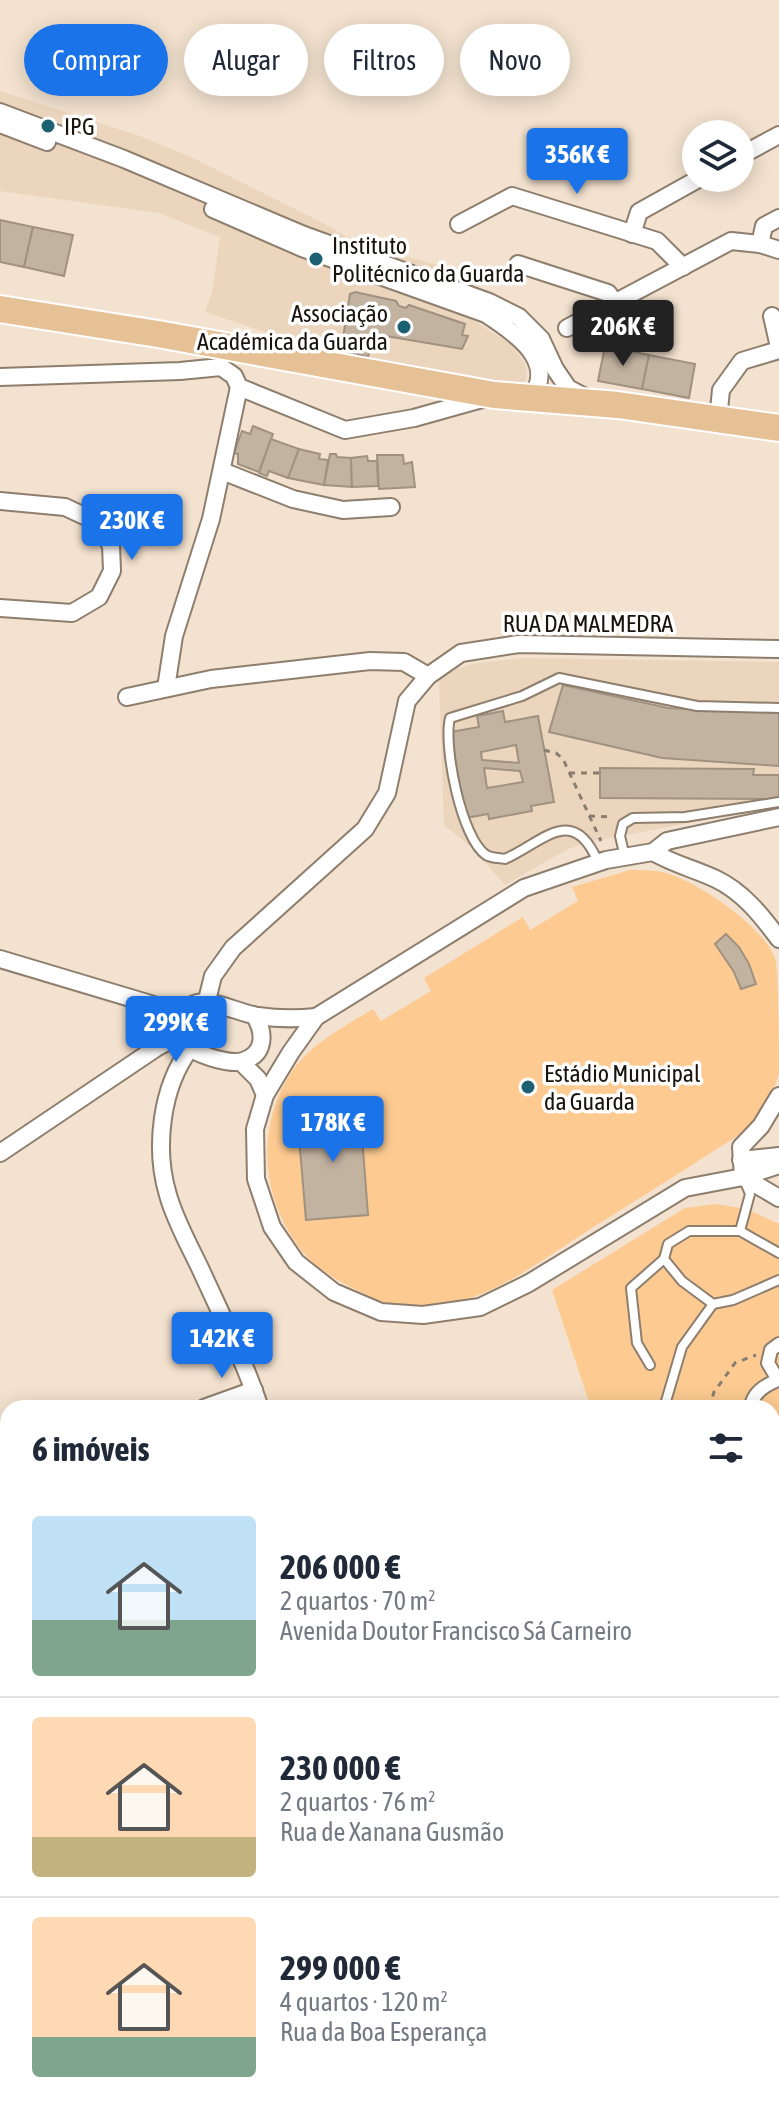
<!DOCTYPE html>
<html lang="pt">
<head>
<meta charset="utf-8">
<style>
	body { margin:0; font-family:"Asap Condensed",sans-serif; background:#f6f6f7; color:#1f2937; height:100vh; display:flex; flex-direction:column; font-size:30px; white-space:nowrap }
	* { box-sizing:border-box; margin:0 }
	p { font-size:26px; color:#747a83 }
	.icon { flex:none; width:44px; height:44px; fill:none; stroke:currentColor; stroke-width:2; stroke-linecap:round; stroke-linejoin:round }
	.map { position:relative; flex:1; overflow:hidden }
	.sheet { position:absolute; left:0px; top:1400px; width:780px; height:714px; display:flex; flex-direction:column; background:#fff; border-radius:24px 24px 0 0; box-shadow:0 4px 20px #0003 }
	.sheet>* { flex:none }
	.hud { position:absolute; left:24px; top:24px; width:732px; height:72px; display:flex; gap:16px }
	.fabs { position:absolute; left:682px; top:120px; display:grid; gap:16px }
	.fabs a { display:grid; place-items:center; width:72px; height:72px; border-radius:50%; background:#fff; box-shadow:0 4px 20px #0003; font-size:40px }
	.price { position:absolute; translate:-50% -68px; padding:0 18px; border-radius:8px; background:#1a73e8; color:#fff; font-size:26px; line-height:52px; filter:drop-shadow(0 2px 4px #0008) }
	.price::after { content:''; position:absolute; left:50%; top:48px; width:24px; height:18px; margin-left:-12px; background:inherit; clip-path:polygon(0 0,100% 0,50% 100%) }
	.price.current { background:#222; color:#fff }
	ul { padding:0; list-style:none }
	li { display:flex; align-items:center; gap:24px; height:200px; padding:0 32px }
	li+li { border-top:2px solid #e0e1e3 }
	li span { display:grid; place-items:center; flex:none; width:224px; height:160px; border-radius:8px; color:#555 }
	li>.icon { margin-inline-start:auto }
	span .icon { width:96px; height:96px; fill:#fffc; stroke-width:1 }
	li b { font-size:34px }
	h2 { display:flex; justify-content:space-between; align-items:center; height:96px; padding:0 32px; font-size:34px }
	.pill { padding:0 28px; border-radius:36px; background:#fff; box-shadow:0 4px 20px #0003; font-size:28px; line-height:72px }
	.pill.current { background:#1a73e8; color:#fff }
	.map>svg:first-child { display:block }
	.built { fill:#ecd5bd }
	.green { fill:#fdcb92 }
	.building { fill:#c2b2a0; stroke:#a19180; stroke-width:2; fill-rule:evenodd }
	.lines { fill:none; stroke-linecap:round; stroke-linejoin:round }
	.service-casing { stroke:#8d7e6d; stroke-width:12 }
	.pedestrian-casing { stroke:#8d7e6d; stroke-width:16 }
	.minor-casing { stroke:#8d7e6d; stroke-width:20 }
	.primary-casing { stroke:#fff; stroke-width:30 }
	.path { stroke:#8a7e71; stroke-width:3; stroke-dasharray:6 6; stroke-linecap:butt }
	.service { stroke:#fff; stroke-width:8 }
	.pedestrian { stroke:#fff; stroke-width:12 }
	.minor { stroke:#fff; stroke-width:16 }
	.primary { stroke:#e5c195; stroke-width:26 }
	.poi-dot { fill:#1c6072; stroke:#fff; stroke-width:3 }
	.labels { text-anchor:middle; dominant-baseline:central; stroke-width:7; stroke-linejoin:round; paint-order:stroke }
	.poi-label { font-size:24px; fill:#19130d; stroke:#fff; text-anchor:start }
	.street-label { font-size:24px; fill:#19130d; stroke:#fff }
</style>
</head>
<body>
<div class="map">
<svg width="779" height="2113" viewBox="0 0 779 2113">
	<rect width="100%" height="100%" fill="#f3e2cf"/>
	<g class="built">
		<polygon points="0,91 140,136 193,158 327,225 351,240 481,278 471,319 509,343 525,363 527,375 524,384 516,392 358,363 205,312 212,293 220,237 159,213 0,191"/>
		<polygon points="522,658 779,662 779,806 589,842 568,849 505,885 472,848 444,825 439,680 454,670 472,664"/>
		<polygon points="772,1911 779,1925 779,2113 168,2113 178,2106 772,2106"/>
	</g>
	<g class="green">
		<path d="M630,870C641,870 655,870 666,873C698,882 763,926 775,958C779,972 779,1058 779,1073C774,1095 757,1114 745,1131C694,1164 643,1196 592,1228C540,1261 488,1303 425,1308C402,1310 380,1302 361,1292C341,1283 316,1269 302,1251C262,1201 255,1131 289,1076C308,1045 342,1028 373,1009L381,1021L431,991L424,978L523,917L530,930L578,901L572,887Z"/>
		<polygon points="715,1204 747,1209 779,1224 779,1795 772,1800 772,1408 591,1408 552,1290 685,1208"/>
	</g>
	<g class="building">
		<polygon points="0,220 33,227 24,267 0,262"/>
		<polygon points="33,227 73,235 64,276 24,267"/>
		<polygon points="355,292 396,301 399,306 406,308 409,305 465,324 462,335 468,336 462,349 374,334 368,357 341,350 350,294"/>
		<polygon points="605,346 649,355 642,389 598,381"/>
		<polygon points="649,355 695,364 689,398 642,389"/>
		<polygon points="253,426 273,434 259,472 238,464 238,454 234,453 242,431 250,434"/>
		<polygon points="271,439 299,449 288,478 269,471 267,476 259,473"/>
		<polygon points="299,449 320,454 319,459 328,460 324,485 288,478"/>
		<polygon points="330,454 336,454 337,457 351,458 352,487 324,485"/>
		<polygon points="377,455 403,455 404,464 412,462 415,487 379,489"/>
		<polygon points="367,456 368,461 377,461 378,486 352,487 351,458"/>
		<polygon points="563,685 668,708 779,713 779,766 662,758 549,732"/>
		<path d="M503,711L505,722L538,716L554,802L531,806L532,811L489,819L488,814L466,818L450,732L479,727L477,716ZM516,745L519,763L482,760L481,752ZM484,768L520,771L523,782L487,788Z"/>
		<polygon points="600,768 754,769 753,775 779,775 779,799 600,798"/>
		<polygon points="726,934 739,947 749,964 756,984 741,989 734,972 715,944"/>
		<polygon points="360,1109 368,1215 306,1220 297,1114"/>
		<polygon points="772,1502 779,1505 779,1531 772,1529"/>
	</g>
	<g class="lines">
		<defs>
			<g id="service">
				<polyline points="625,857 620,836 623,824 633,818 685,817 779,802"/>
				<path d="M598,862C573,803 543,842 505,859C499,858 491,858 486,855C461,838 443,745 450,718L522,696L559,678L697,706L779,708"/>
				<polyline points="740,1231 750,1194 745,1182"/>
				<polyline points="779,1253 740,1231 689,1231 668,1244 664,1259 682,1281 713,1304 733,1300 779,1280"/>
				<polyline points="650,1365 637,1343 631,1288 664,1259"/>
				<polyline points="664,1408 682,1347 713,1304"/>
				<polyline points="772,1636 779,1640"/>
				<polyline points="772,1762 778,1773"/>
				<polyline points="772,2078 779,2075"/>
				<polyline points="482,2106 490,2113"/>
				<polyline points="606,2106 615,2113"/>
				<polyline points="310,2113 310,2106"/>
				<polyline points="642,2113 648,2106"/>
			</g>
			<g id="pedestrian">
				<path d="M751,1408C752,1393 765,1385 778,1380L768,1363L771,1350L779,1344"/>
				<polyline points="772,1586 779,1583"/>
			</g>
			<g id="minor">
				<polyline points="0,112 124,159 304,235 489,302 519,317 541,339 555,369 568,388 587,398"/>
				<polyline points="0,124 47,142"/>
				<polyline points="740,156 779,135"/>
				<path d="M213,209L302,248L486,314C514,332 558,362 531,397"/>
				<polyline points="459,224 512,196 657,241 683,267"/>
				<polyline points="632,234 639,212 700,178"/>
				<polyline points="760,244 764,226 779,218"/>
				<polyline points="518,264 608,293 615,303"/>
				<polyline points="772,316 779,347"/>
				<polyline points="567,328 731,241 760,244 779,250"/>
				<polyline points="221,367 234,376 239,387 345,430 414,418 489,397"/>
				<polyline points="0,377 180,371 221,367"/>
				<polyline points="718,420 721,390 742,361 779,350"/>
				<polyline points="222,471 293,499 343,510 391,507"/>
				<polyline points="0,501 65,507 93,520 111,545 112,571 99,597 72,613 0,608"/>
				<polyline points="166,688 174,636 211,519 239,387"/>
				<polyline points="127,697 211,679 370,661 404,662 428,676"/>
				<polyline points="779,817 667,841 653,852 606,860 524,888 316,1017 291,1052 265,1095 255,1129 256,1179 272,1227 296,1262 334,1292 381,1312 423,1315 480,1307 529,1283 685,1188 743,1177 779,1198"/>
				<path d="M653,852C673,864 695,869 716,879C743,892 761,915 779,939"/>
				<polyline points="0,959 184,1014"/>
				<polyline points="207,1000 213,976 233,948 365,829 387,793 407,701 428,676 461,653 519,644 779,649"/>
				<path d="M254,1015C265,1032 266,1054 243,1061C230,1065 204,1056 193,1050C187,1047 184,1040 181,1035C181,978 229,1012 258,1016C278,1019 297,1019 316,1017"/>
				<path d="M190,1049C161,1087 154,1149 168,1195C175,1220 189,1245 200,1268C221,1314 244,1360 260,1408"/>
				<polyline points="241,1062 258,1079 265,1095"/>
				<polyline points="779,1096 761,1126 741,1147 743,1177 779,1165"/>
				<polyline points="0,1153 156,1048 181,1035"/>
				<polyline points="741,1160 779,1156"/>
				<polyline points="204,1408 254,1390"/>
				<polyline points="0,1619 8,1616"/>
				<polyline points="772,1820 779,1816"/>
				<polyline points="0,1826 8,1817"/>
				<polyline points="61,2113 75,2106"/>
			</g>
			<polyline id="primary" points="0,309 158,334 494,395 618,405 779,428"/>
		</defs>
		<use href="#service" class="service-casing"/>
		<use href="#pedestrian" class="pedestrian-casing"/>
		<use href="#minor" class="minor-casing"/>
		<use href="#primary" class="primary-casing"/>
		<g class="path">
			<polyline points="544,750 556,753 563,759 601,841"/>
			<polyline points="569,773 600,773"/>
			<polyline points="589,816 613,817"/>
			<polyline points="709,1408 714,1392 735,1363 756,1355"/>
			<polyline points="772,1472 779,1475"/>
			<polyline points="772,1554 779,1556"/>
			<polyline points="772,1974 779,1948"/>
			<polyline points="777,2086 779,2095"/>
			<polyline points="280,2113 284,2106"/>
			<polyline points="762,2113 779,2106"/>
		</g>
		<use href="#service" class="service"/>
		<use href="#pedestrian" class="pedestrian"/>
		<use href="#minor" class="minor"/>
		<use href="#primary" class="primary"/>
	</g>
	<g class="poi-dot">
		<circle cx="48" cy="126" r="8"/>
		<circle cx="316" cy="259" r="8"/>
		<circle cx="404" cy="327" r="8"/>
		<circle cx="528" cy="1087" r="8"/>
	</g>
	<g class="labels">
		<g class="poi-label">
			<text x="64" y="126">IPG</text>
			<text x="332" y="245">Instituto<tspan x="332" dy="28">Politécnico da Guarda</tspan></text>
			<text x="388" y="313" text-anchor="end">Associação<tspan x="388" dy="28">Académica da Guarda</tspan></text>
			<text x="544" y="1073">Estádio Municipal<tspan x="544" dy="28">da Guarda</tspan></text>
		</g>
		<g class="street-label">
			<text x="588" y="623">RUA DA MALMEDRA</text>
		</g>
	</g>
</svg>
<div class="fabs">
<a><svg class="icon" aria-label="layers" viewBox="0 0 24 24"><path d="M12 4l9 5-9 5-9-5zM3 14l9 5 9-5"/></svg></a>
</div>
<b class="price" style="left:577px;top:196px">356K €</b>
<b class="price current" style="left:623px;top:368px">206K €</b>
<b class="price" style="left:132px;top:562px">230K €</b>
<b class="price" style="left:176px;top:1064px">299K €</b>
<b class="price" style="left:333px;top:1164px">178K €</b>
<b class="price" style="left:222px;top:1380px">142K €</b>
<div class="hud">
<a class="pill current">Comprar</a>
<a class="pill">Alugar</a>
<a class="pill">Filtros</a>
<a class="pill">Novo</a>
</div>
<section class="sheet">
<h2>6 imóveis<svg class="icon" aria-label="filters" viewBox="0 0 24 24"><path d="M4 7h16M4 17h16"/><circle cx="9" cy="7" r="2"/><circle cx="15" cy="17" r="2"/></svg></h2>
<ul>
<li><span style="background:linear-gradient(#bfe0f5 65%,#7fa58c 0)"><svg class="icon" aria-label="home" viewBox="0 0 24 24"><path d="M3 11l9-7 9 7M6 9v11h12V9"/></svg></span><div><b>206 000 €</b><p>2 quartos · 70 m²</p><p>Avenida Doutor Francisco Sá Carneiro</p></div></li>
<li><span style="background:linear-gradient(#ffd9b3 75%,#c2b280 0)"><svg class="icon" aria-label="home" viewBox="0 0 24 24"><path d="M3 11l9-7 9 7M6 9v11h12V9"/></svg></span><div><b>230 000 €</b><p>2 quartos · 76 m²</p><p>Rua de Xanana Gusmão</p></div></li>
<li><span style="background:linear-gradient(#ffd9b3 75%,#7fa58c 0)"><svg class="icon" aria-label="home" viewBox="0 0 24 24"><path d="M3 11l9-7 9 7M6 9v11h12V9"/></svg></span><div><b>299 000 €</b><p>4 quartos · 120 m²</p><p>Rua da Boa Esperança</p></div></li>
</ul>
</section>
</div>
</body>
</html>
